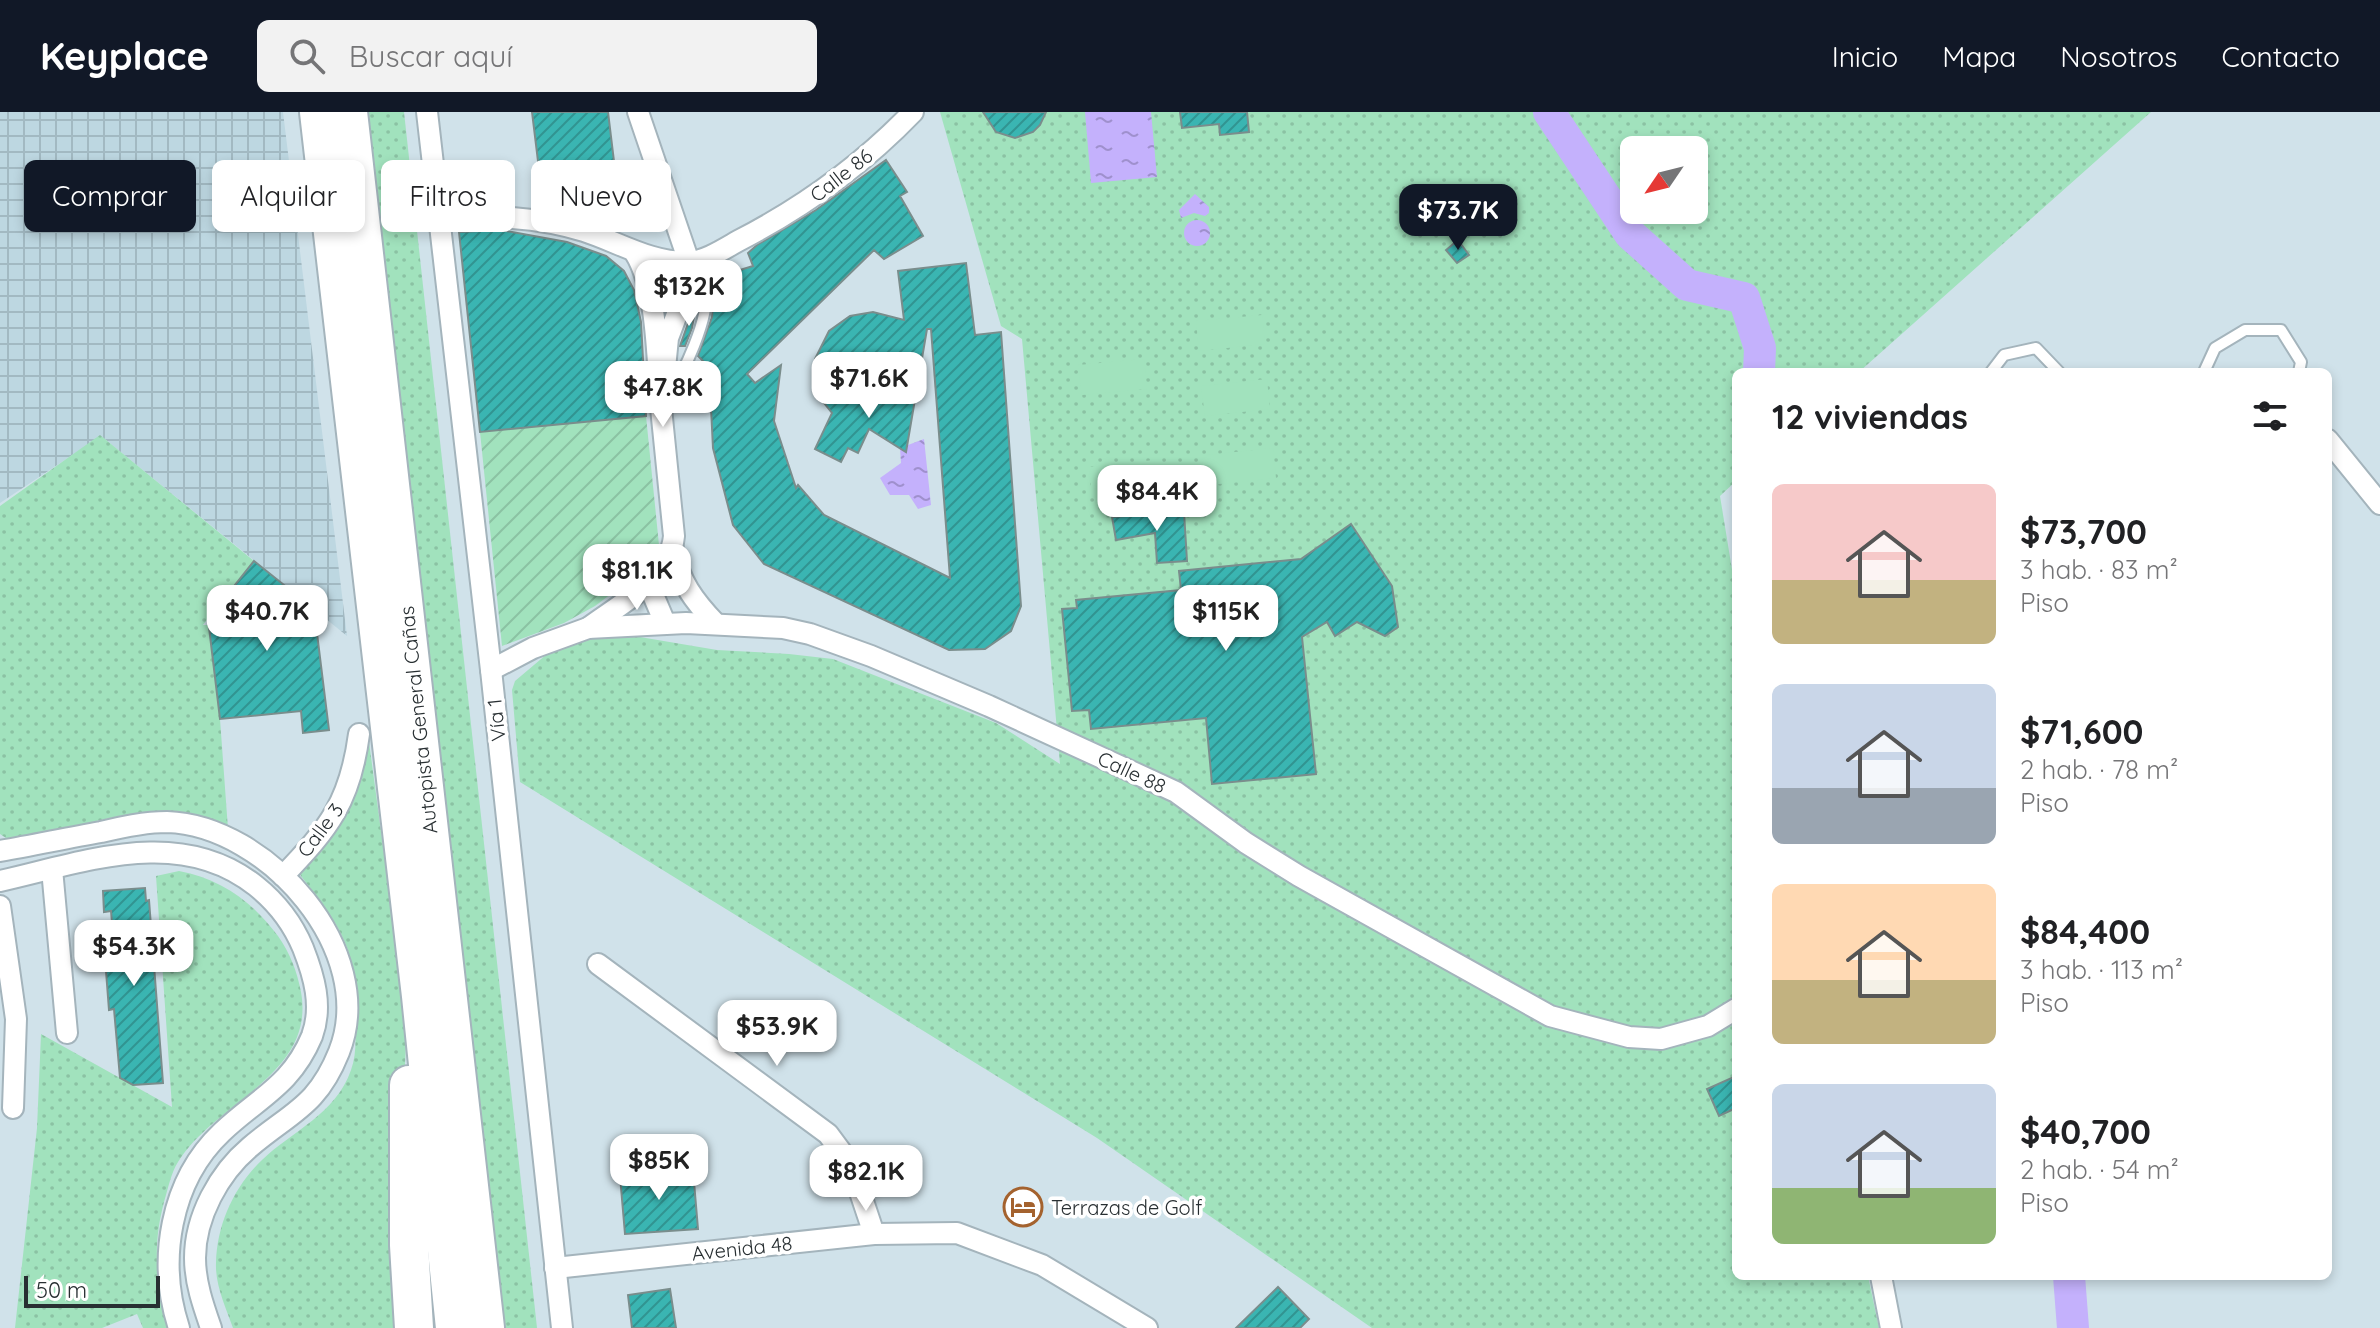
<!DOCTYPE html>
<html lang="es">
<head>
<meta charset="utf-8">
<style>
	body { margin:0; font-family:Quicksand,sans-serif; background:#f2f2f2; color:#202124; height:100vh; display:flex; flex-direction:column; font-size:30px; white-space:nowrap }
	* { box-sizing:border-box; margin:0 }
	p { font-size:26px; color:#757577 }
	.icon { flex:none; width:44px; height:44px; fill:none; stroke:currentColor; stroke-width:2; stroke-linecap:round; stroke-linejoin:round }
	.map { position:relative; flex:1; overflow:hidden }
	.details { position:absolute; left:1732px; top:256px; width:600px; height:912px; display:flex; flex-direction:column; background:#fff; border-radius:12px; box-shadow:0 4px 12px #0003 }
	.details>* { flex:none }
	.top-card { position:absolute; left:24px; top:48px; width:760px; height:72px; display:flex; gap:16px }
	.needle { width:52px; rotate:235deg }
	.tools { position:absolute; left:1620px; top:24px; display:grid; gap:16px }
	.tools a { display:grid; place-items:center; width:88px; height:88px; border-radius:12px; background:#fff; box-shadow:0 4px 12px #0003; font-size:40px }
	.scale { position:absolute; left:24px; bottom:20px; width:136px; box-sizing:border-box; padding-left:8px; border:4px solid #282f32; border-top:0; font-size:22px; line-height:28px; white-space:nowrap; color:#282f32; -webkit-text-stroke:6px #fff; paint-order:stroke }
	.price { position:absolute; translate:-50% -68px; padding:0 18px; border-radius:16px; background:#fff; color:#222; font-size:26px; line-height:52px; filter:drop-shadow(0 2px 4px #0008) }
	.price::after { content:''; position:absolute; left:50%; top:48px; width:24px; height:18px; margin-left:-12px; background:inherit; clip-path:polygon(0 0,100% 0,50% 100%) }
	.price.selected { background:#111827; color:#fff }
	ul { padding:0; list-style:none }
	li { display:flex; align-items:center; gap:24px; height:200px; padding:0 40px }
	li span { display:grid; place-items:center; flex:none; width:224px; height:160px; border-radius:12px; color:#555 }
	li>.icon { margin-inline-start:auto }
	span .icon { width:96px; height:96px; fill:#fffc; stroke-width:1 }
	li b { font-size:34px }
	h2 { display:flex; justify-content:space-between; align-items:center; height:96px; padding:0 40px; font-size:34px }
	.tag { padding:0 28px; border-radius:12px; background:#fff; box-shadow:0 4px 12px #0003; font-size:28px; line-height:72px }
	.tag.selected { background:#111827; color:#fff }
	header { display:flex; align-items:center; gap:48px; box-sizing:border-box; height:112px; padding:0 40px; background:#111827; color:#fff }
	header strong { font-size:38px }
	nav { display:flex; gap:44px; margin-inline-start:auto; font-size:28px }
	.search { width:560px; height:72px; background:#f2f2f2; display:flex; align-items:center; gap:20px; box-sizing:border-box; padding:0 28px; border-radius:12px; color:#757577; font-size:30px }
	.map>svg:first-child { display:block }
	.industrial { fill:url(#industrial-grid) }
	.grass { fill:url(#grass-dots); fill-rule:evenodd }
	.garden { fill:url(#garden-furrows) }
	.pitch { fill:#a1e2bd }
	.water { fill:url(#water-ripples) }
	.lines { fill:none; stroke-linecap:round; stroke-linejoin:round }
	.river { stroke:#c4b1fc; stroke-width:32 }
	.building { fill:url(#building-hatch); stroke:#7a8d8c; stroke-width:2 }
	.lane-casing { stroke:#a4b4bc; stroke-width:14 }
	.street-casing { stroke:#a4b4bc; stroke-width:24 }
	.highway-casing { stroke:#a4b4bc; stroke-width:42 }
	.lane { stroke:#fff; stroke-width:10 }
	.street { stroke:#fff; stroke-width:20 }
	.highway { stroke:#fff; stroke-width:38 }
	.labels { text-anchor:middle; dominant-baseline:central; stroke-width:7; stroke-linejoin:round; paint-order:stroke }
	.street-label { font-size:20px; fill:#282f32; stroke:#fff }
	.poi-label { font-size:20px; fill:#282f32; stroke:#fff; text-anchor:start }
</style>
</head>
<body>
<header>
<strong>Keyplace</strong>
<div class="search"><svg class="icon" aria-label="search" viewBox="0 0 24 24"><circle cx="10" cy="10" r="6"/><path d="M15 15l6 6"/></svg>Buscar aquí</div>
<nav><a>Inicio</a><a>Mapa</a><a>Nosotros</a><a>Contacto</a></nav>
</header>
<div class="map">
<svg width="2380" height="1216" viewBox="0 0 2380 1216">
	<defs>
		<pattern id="industrial-grid" width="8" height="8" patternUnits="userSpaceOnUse" patternTransform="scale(2)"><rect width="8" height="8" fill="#bdd7e1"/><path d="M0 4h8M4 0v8" fill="none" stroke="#a2b9c2"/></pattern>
		<pattern id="grass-dots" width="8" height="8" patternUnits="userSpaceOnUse" patternTransform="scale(2)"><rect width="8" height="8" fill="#a1e2bd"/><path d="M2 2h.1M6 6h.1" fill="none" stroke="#8bc2a3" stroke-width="1.8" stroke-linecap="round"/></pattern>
		<pattern id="garden-furrows" width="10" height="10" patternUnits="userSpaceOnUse" patternTransform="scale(2)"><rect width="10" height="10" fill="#a1e2bd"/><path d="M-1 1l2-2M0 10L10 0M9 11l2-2" fill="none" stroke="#8bc2a3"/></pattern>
		<pattern id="water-ripples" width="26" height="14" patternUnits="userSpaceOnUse" patternTransform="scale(2)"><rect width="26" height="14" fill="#c4b1fc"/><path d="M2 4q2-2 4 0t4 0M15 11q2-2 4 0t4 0" fill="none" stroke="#9f90cd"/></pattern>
		<pattern id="building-hatch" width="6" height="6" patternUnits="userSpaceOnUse" patternTransform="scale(2)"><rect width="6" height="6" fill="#3ab5b2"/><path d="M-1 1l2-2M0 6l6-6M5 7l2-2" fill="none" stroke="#319491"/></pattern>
	</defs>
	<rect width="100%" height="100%" fill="#d0e2ea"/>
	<polygon class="industrial" points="0,0 283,0 347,524 101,324 0,391"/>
	<g class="grass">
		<polygon points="361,0 404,0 537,1216 493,1216"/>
		<path d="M940,0H2151L1859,260H1736V369L1720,384L1736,482V1164H1868L1879,1216H1372L1097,1026L520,670L512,578L515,569L547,542L589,524L628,523L717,538L789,542L833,547L996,611L1060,652L1022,227L1001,214ZM1634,38H1694V98H1634Z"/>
		<polygon points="100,323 254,449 203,513 209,513 220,607 228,717 160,702 124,703 9,728 0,722 0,394"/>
		<path d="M369,630L407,912L397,1113L406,1216H233C226,1196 215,1173 216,1151C217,1112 234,1075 262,1048C292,1019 336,1002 351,958C358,939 355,917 354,898C353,884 354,869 352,855C347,819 319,788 298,760L343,705Z"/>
		<path d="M179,759C221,767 252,789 278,824C290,841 297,859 301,880C316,963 215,990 178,1050C171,1061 168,1077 164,1090C152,1135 156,1172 169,1216H143L137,1202L102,1216H15L37,1016L41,922L172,995L156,764Z"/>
	</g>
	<polygon class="garden" points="646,304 659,433 648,454 595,494 564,511 502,534 480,320"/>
	<g class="pitch">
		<polygon points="1262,203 1265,232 1199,239 1196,209"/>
		<polygon points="1144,247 1147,277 1082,283 1078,253"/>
		<polygon points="1267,267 1270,297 1205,304 1201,274"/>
		<polygon points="1273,336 1276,366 1210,373 1207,343"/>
		<polygon points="1154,348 1158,378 1092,385 1089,355"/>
	</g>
	<g class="water">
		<polygon points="1085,0 1151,0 1157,65 1091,71"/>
		<polygon points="1195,82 1209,95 1209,101 1205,104 1194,101 1181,106 1179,98"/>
		<circle cx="1197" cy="121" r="13"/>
		<polygon points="924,327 931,393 918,397 909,383 890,383 880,366 901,351 900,336"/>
	</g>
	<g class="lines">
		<g class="river">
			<polyline points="1549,0 1630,122 1687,173 1744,186 1760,236 1759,260"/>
			<polyline points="2069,1164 2073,1216"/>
		</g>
	</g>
	<g class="building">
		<polygon points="532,0 608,0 617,74 542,82"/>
		<polygon points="983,0 1046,0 1040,13 1033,20 1015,26 996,20"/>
		<polygon points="1180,0 1247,0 1249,20 1220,23 1219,12 1182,16"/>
		<polygon points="886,48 907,80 900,84 923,124 884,147 874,138 747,262 755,271 781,253 774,309 796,376 798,373 824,403 950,466 931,217 927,217 906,340 869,317 858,341 848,336 841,350 815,337 832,301 820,286 814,269 815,247 829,219 850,204 873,200 904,208 898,159 966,151 975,223 1001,220 1021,494 1011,519 985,537 949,538 764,452 733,413 713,336 709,255 698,244 712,205 714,181 727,174 733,160 753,154 748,141 757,133 816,98"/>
		<polygon points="501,118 567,130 606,144 624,159 634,178 641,210 646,304 480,320 459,120"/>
		<polygon points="1458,128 1469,143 1457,151 1446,138"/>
		<polygon points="697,186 692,216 685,234 680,234"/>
		<polygon points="1184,400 1187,449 1157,451 1155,421 1116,428 1112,405"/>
		<polygon points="1351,412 1392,474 1398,515 1385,524 1357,510 1335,524 1327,510 1302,525 1316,662 1212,672 1206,606 1091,617 1089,598 1072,599 1062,497 1077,496 1076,488 1181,478 1179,459 1301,447"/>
		<polygon points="254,449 314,497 329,618 303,621 301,599 220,607 208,507"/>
		<polygon points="145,776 146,789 149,788 163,971 133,973 120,966 114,897 109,898 106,859 116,858 111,799 104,800 103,779"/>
		<polygon points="1736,964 1736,996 1719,1004 1707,977"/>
		<polygon points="693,1058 698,1117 625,1122 620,1064"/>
		<polygon points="1278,1175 1309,1207 1300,1216 1236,1216"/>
		<polygon points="670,1177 676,1216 632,1216 628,1183"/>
	</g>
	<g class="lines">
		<defs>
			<g id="lane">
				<polyline points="1991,260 2004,243 2036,236 2059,260"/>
				<polyline points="2204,260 2215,236 2245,218 2281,218 2301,250 2299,260"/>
				<path d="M667,287C683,262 710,207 706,176C704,165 697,158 689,150"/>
			</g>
			<g id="street">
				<polyline points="427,0 491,558 562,1216"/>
				<path d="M439,105C489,104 536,104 584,119C618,130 651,151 688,150C704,150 724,137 738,129C804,95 862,53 913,0"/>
				<path d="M635,141C658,178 657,251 661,296L668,226L685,181L689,150L638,0"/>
				<polyline points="2328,328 2380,392"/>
				<path d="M673,437C679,469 694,489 716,512"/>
				<polyline points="648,471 665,511"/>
				<path d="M588,516C620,492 670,467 674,424L661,296"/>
				<polyline points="491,558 533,536 588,516 686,511 783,516 810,522 871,544 989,594 1176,680 1246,731 1299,764 1550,904 1629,925 1661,927 1708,914 1736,897"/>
				<path d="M0,739C34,733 67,726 101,720C122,715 144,710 167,710C267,713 379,839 339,940C317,995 291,1000 250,1035C219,1061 195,1105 195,1146C195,1170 203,1193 211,1216"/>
				<polyline points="52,757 67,921"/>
				<path d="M283,764C329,716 350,690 359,622"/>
				<path d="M0,769C85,750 180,713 256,774C276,790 293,812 303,836C314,864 323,894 312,924C291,974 259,985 222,1020C170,1069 157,1149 179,1216"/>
				<polyline points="0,794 16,907 13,996"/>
				<polyline points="598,852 828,1022 851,1053 874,1122"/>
				<polyline points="555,1156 874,1122 957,1121 1042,1153 1147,1216"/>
				<polyline points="1881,1164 1891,1216"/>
			</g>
			<g id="highway">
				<polyline points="319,0 421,884 455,1216"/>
				<polyline points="348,0 485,1216"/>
				<polyline points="409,973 409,1133 414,1216"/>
			</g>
		</defs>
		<use href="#lane" class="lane-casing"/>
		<use href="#street" class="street-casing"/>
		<use href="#highway" class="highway-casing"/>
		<use href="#lane" class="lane"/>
		<use href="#street" class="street"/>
		<use href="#highway" class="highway"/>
	</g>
	<defs>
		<symbol id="hotel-ring" viewBox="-11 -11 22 22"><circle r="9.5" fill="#fff" stroke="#a4622e" stroke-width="1.5"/><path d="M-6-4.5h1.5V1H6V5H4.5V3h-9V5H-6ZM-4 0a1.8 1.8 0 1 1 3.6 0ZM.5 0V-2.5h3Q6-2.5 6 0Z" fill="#a4622e"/></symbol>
	</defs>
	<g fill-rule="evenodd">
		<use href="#hotel-ring" x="1001" y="1073" width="44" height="44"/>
	</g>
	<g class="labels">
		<g class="street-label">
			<text transform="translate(841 63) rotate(-38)">Calle 86</text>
			<text transform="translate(418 608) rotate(-96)">Autopista General Cañas</text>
			<text transform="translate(496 608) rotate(-96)">Vía 1</text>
			<text transform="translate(1132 660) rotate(25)">Calle 88</text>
			<text transform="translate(320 718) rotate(-53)">Calle 3</text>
			<text transform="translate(742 1136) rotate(-6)">Avenida 48</text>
		</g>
		<g class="poi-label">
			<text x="1051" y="1095">Terrazas de Golf</text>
		</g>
	</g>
</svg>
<div class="tools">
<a><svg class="needle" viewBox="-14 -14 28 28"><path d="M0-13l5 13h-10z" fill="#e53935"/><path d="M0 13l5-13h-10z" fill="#757577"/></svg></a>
</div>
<div class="scale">50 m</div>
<b class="price selected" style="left:1458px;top:140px">$73.7K</b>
<b class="price" style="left:689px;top:216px">$132K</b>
<b class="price" style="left:869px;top:308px">$71.6K</b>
<b class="price" style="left:663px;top:317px">$47.8K</b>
<b class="price" style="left:1157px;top:421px">$84.4K</b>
<b class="price" style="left:637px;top:500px">$81.1K</b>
<b class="price" style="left:267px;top:541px">$40.7K</b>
<b class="price" style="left:1226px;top:541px">$115K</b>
<b class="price" style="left:134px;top:876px">$54.3K</b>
<b class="price" style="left:777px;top:956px">$53.9K</b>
<b class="price" style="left:659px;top:1090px">$85K</b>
<b class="price" style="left:866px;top:1101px">$82.1K</b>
<div class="top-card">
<a class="tag selected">Comprar</a>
<a class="tag">Alquilar</a>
<a class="tag">Filtros</a>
<a class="tag">Nuevo</a>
</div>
<section class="details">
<h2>12 viviendas<svg class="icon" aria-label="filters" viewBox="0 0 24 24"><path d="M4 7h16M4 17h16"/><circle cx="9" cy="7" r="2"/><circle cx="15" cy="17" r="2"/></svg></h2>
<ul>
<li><span style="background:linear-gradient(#f6c9c9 60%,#c2b280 0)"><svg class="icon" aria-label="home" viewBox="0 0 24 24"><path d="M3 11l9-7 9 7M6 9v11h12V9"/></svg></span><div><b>$73,700</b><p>3 hab. · 83 m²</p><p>Piso</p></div></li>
<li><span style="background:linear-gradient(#c9d6e8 65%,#9aa5b1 0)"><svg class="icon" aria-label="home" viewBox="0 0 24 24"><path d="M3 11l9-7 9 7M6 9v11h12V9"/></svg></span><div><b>$71,600</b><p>2 hab. · 78 m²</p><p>Piso</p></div></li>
<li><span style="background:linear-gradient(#ffd9b3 60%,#c2b280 0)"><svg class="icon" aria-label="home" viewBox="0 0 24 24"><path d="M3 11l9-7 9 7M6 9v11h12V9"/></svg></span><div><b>$84,400</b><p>3 hab. · 113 m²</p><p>Piso</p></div></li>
<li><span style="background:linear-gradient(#c9d6e8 65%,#8fb573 0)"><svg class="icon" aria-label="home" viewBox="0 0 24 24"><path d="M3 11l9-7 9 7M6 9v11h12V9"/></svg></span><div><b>$40,700</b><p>2 hab. · 54 m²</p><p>Piso</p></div></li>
</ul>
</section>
</div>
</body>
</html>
